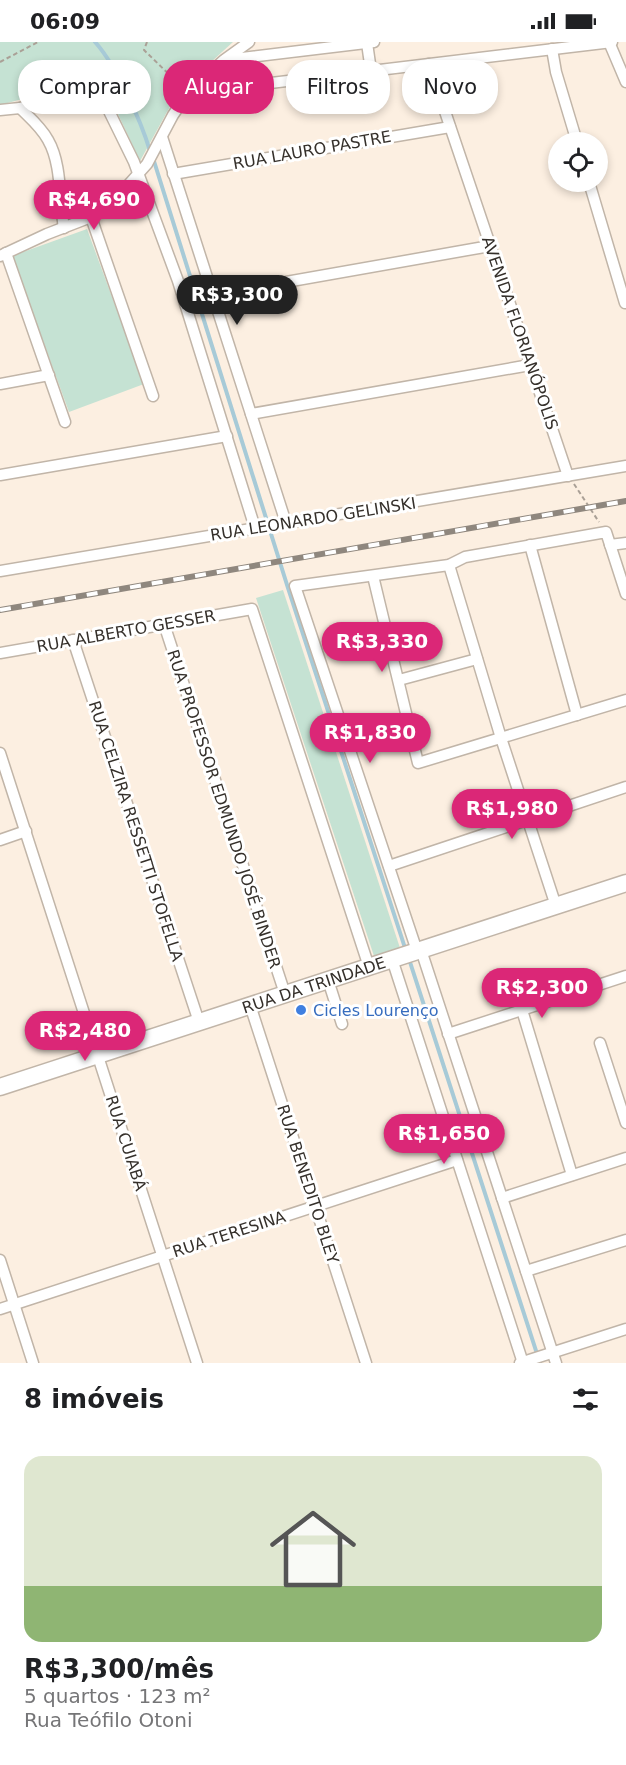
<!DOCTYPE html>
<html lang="pt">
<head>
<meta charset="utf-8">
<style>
	body { margin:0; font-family:"DejaVu Sans",sans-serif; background:#f2f2f2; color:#202124; height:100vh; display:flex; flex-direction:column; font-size:22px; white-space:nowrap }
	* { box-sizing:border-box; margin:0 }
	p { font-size:20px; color:#757577 }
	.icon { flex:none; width:33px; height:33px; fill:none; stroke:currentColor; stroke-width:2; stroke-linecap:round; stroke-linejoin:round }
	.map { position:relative; height:1321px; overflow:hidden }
	.drawer { display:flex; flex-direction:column; background:#fff; flex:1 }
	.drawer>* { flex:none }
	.banner { position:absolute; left:18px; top:18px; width:591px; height:54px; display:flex; gap:12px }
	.buttons { position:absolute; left:548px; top:90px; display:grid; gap:12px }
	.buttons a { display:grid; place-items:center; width:60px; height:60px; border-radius:50%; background:#fff; box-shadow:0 3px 9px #0003; font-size:30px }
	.price { position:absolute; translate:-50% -51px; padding:0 14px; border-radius:21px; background:#db2777; color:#fff; font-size:20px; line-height:39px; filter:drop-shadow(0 2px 3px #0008) }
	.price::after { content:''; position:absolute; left:50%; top:36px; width:18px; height:14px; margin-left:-9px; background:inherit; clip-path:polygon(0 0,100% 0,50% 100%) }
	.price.active { background:#222; color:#fff }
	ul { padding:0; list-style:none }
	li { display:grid; align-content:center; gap:12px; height:318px; padding:0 24px }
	li span { display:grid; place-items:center; height:186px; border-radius:18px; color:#555 }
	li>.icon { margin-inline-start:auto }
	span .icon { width:108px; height:108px; fill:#fffc; stroke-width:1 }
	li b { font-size:26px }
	h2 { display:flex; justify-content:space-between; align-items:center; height:72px; padding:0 24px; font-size:26px }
	.chip { padding:0 21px; border-radius:24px; background:#fff; box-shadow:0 3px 9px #0003; font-size:21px; line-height:54px }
	.chip.active { background:#db2777; color:#fff }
	.status { display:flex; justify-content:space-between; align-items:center; height:42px; padding:0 30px; background:#fff; direction:ltr }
	.status svg { height:16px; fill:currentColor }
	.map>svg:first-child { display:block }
	.green { fill:#c5e2d3 }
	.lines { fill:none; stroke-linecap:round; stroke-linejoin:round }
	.stream { stroke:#a7cad7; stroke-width:4 }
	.street-casing { stroke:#c1b5a8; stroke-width:13 }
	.secondary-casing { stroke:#c1b5a8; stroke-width:19 }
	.path { stroke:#aaa096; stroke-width:2; stroke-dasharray:4.5 3; stroke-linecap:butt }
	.street { stroke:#fff; stroke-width:10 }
	.secondary { stroke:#fff; stroke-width:16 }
	.rail-casing { stroke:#8f877e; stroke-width:6 }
	.rail { stroke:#fff; stroke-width:4; stroke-dasharray:11; stroke-linecap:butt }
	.shop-dot { fill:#3f7fe0; stroke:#fff; stroke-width:2 }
	.labels { text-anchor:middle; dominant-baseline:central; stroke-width:6; stroke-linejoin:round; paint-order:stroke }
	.street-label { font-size:16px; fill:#35302b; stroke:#fff }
	.shop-label { font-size:16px; fill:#366cbe; stroke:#fff; text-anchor:start }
</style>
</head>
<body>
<div class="status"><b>06:09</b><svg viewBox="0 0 49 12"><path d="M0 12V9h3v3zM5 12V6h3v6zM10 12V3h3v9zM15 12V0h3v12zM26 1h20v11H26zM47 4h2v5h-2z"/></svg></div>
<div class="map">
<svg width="626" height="1321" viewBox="0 0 626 1321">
	<rect width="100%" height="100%" fill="#fcefe1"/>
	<g class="green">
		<polygon points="0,0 233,0 178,50 140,119 101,36 0,63"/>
		<polygon points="87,187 144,342 69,370 12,214"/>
		<polygon points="283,548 400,906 374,914 256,556"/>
	</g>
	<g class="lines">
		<g class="stream">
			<path d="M95,0C116,23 141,79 150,109"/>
			<polyline points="153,116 288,546 406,909"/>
			<polyline points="409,917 540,1321"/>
		</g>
		<defs>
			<g id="street">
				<polyline points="609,0 626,40"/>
				<polyline points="367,1 371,29"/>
				<polyline points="552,7 556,30 577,100"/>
				<polyline points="225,18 374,0"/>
				<polyline points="429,22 568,434"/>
				<polyline points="188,51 612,0"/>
				<path d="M20,66C30,76 41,85 48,98C62,122 59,158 64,186"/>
				<polyline points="0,68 20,66 80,50 95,53 103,59 108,67 134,120 178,239 255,486"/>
				<polyline points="162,95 286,481"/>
				<polyline points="173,132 450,85"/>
				<polyline points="589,140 625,261"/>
				<polyline points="91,175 153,354"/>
				<polyline points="6,211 65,380"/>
				<polyline points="0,214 47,192 91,175 121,151 147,122 173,73 188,51 224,18 249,0"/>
				<polyline points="212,253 490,204"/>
				<polyline points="0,342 49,333"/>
				<polyline points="251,372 530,323"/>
				<polyline points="0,433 227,394"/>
				<polyline points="530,503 577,673"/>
				<polyline points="610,503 626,501"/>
				<polyline points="449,523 501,696 556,864"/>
				<polyline points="0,529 626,424"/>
				<polyline points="373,534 418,721 626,658"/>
				<polyline points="164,582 285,952"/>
				<polyline points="73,598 199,980"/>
				<polyline points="0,611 252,567 369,925"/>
				<polyline points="399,638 477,617"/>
				<polyline points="0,711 197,1321"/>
				<polyline points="0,798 26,789"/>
				<polyline points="389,824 626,745"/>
				<polyline points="421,908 556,1321"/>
				<polyline points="417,909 295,544 449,523 465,515 606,490 626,552"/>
				<polyline points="392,917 523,1321"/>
				<polyline points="328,938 342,982"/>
				<polyline points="250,963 366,1321"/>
				<polyline points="522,968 572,1133"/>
				<polyline points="448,992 626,934"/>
				<polyline points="600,1001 626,1081"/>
				<polyline points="502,1156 626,1116"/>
				<polyline points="0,1218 33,1321"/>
				<polyline points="526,1229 626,1198"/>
				<polyline points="0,1267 457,1118"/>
				<polyline points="520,1321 626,1287"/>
			</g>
			<g id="secondary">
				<path id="s1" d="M0,1045L626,841"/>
			</g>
		</defs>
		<use href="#street" class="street-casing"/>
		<use href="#secondary" class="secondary-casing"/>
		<g class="path">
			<polyline points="147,0 144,8 181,44"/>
			<polyline points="0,20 38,0"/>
			<polyline points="574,442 599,480"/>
		</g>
		<use href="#street" class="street"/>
		<use href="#secondary" class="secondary"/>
		<defs>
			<polyline id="rail" points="0,568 626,459"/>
		</defs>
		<use href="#rail" class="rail-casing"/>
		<use href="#rail" class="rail"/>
	</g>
	<circle class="shop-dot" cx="301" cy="968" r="6"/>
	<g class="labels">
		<g class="street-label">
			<text transform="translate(312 108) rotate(-10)">RUA LAURO PASTRE</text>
			<text transform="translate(520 291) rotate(71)">AVENIDA FLORIANÓPOLIS</text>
			<text transform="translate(313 477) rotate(-9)">RUA LEONARDO GELINSKI</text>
			<text transform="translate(126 589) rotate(-10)">RUA ALBERTO GESSER</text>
			<text transform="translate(224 767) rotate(72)">RUA PROFESSOR EDMUNDO JOSÉ BINDER</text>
			<text transform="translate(136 789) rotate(72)">RUA CELZIRA RESSETTI STOFELLA</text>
			<text stroke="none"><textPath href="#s1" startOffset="330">RUA DA TRINDADE</textPath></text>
			<text transform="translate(126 1101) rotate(72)">RUA CUIABÁ</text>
			<text transform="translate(308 1142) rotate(72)">RUA BENEDITO BLEY</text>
			<text transform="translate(229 1192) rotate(-18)">RUA TERESINA</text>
		</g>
		<g class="shop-label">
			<text x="313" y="968">Cicles Lourenço</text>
		</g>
	</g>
</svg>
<div class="buttons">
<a><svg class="icon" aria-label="locate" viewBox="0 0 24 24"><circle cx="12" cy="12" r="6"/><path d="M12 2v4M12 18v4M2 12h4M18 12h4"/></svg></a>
</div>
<b class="price" style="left:94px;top:189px">R$4,690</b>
<b class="price active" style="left:237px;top:284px">R$3,300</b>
<b class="price" style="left:382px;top:631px">R$3,330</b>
<b class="price" style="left:370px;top:722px">R$1,830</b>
<b class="price" style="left:512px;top:798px">R$1,980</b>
<b class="price" style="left:542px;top:977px">R$2,300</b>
<b class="price" style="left:85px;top:1020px">R$2,480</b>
<b class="price" style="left:444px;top:1123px">R$1,650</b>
<div class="banner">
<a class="chip">Comprar</a>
<a class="chip active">Alugar</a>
<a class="chip">Filtros</a>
<a class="chip">Novo</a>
</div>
</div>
<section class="drawer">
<h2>8 imóveis<svg class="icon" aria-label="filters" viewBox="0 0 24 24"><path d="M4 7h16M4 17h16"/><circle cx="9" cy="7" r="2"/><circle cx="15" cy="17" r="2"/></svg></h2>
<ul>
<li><span style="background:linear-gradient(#dfe7d0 70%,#8fb573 0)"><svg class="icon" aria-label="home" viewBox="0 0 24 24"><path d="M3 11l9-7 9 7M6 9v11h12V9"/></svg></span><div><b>R$3,300/mês</b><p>5 quartos · 123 m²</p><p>Rua Teófilo Otoni</p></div></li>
</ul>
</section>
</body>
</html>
